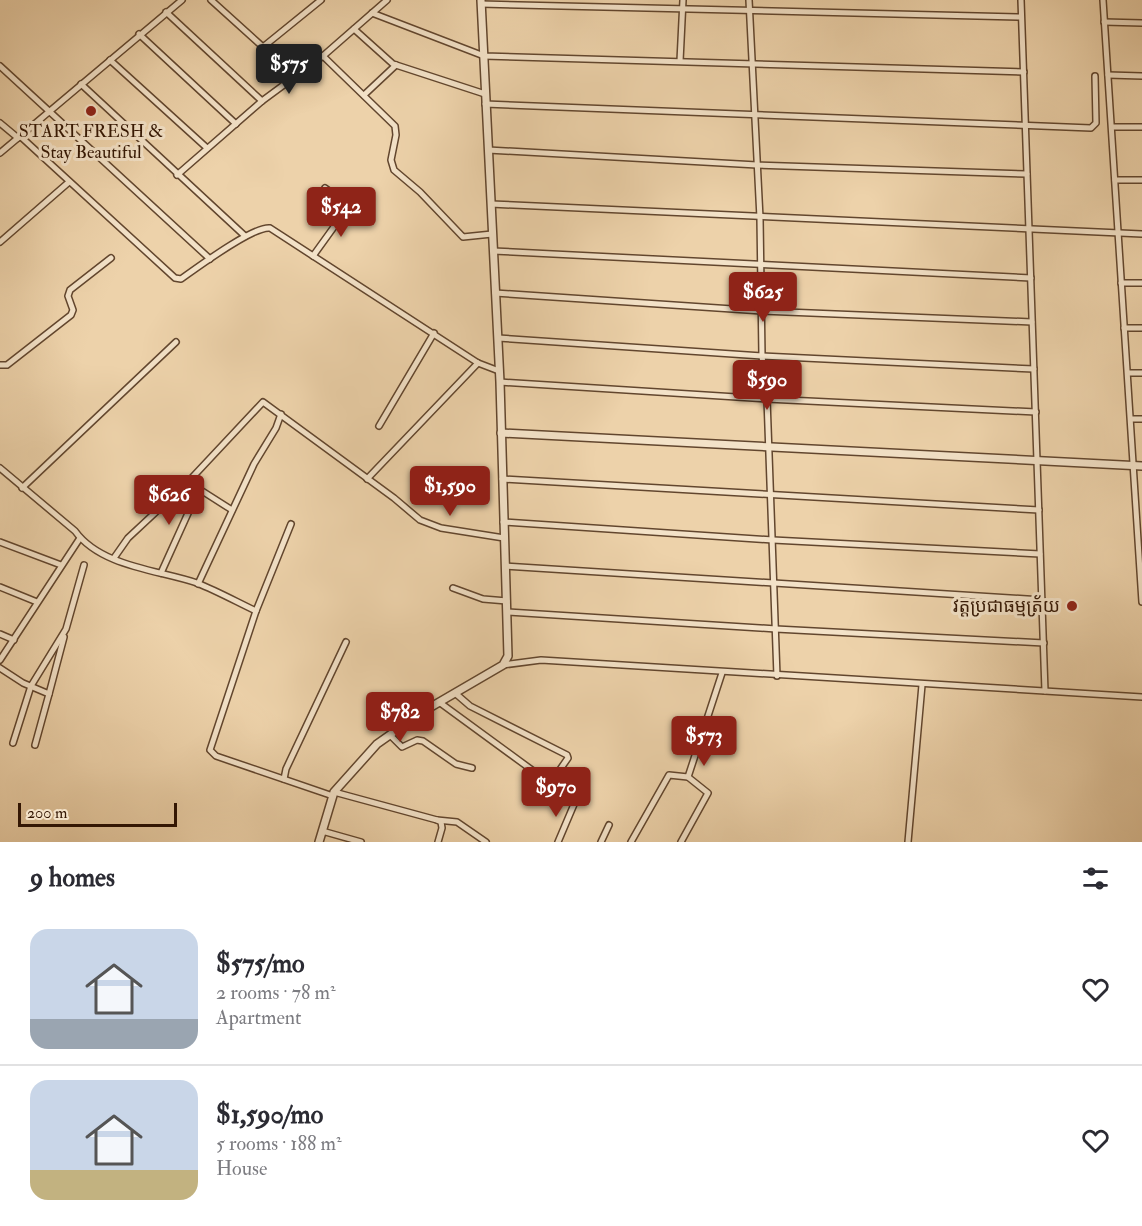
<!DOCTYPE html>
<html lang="en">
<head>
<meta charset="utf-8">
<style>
	body { margin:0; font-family:"IM FELL Double Pica","Noto Sans Khmer",serif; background:#f2f2f3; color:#2b2b33; height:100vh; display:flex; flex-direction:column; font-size:22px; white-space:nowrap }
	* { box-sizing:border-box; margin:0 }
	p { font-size:20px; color:#7c7c81 }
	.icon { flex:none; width:33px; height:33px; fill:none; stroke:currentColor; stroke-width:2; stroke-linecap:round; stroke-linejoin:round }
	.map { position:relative; height:842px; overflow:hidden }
	.drawer { display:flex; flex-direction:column; background:#fff; flex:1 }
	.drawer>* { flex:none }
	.scale { position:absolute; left:18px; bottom:15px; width:159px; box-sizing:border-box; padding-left:6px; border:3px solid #341704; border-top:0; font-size:16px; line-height:21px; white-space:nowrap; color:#341704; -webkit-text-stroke:4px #f3e2c8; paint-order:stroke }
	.price { position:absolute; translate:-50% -51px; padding:0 14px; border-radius:6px; background:#8f2418; color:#fff; font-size:20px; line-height:39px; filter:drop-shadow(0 2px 3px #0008) }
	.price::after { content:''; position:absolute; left:50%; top:36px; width:18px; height:14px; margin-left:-9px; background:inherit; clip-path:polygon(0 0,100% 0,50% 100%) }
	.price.on { background:#222; color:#fff }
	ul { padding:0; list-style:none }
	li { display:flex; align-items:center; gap:18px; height:150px; padding:0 30px }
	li+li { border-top:2px solid #e1e1e2 }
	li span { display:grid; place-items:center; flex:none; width:168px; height:120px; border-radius:18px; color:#555 }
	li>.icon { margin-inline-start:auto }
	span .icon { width:72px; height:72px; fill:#fffc; stroke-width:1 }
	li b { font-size:26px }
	h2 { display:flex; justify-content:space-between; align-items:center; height:72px; padding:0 30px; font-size:26px }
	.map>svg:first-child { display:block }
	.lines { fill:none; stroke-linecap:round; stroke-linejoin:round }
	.minor-casing { stroke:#62462e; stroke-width:8 }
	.tertiary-casing { stroke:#62462e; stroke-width:10 }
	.minor { stroke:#f3e2c8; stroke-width:5 }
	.tertiary { stroke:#f3e2c8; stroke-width:7 }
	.poi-dot { fill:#8f2418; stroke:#f3e2c8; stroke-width:2 }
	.labels { text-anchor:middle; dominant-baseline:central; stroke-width:6; stroke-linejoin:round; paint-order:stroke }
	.poi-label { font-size:18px; fill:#341704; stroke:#f3e2c8 }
</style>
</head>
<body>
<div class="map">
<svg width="1142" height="842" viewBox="0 0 1142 842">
	<rect width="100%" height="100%" fill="#edd2aa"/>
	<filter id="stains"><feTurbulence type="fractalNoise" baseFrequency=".00333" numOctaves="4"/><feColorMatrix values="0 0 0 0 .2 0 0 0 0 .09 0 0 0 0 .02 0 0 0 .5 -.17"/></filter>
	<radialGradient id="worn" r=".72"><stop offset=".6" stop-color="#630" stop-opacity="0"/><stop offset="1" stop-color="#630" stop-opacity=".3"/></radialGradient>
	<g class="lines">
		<defs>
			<g id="minor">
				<polyline points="211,0 263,47 321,0"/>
				<polyline points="749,0 760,218 762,356 767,399 777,676"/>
				<polyline points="1021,0 1045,691"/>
				<polyline points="1103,0 1142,602"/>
				<polyline points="481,4 1021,17"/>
				<polyline points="166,12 262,101"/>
				<polyline points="372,13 484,56 1024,72"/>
				<polyline points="1104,22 1142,23"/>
				<polyline points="354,29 393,64 485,94"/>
				<polyline points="139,34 236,124"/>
				<polyline points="263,47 293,78"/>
				<polyline points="323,56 395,126 396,135 391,160 394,170 420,192 463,237 492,234"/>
				<polyline points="110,60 207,148"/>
				<polyline points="680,61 683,0"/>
				<polyline points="0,66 210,259"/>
				<polyline points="1108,75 1142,76"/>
				<polyline points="81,84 245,236"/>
				<polyline points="364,95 396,65"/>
				<polyline points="485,104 1091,128 1096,123 1095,76"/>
				<polyline points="0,123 18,138"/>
				<polyline points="1112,127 1142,127"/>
				<path d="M20,136L175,278L181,279C198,267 253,226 270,228L478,363L499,371"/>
				<polyline points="488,150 757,165 1027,174"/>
				<polyline points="0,153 182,0"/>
				<polyline points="177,175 262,101 323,56 387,0"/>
				<polyline points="1115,180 1142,180"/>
				<polyline points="325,188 364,217"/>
				<polyline points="491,204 1142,234"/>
				<polyline points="0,242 69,182"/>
				<polyline points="493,251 1031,278"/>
				<polyline points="313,256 349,206"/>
				<polyline points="1121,283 1142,283"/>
				<polyline points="495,293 762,311 1032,322"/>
				<polyline points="1124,328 1142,328"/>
				<polyline points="498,338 762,356 1034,369"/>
				<polyline points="0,365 7,365 71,315 73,310 68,296 70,290 111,258"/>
				<polyline points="1128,373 1142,373"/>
				<polyline points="500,382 767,399 1036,412"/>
				<polyline points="1131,419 1142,419"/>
				<polyline points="379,426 434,333"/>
				<path d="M0,468L75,531C101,567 159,570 197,583C217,591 237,602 256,611"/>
				<polyline points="367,479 478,363"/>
				<polyline points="502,479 1039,510"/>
				<polyline points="188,482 232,510"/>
				<polyline points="22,488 176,342"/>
				<polyline points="503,522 773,540 1040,554"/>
				<polyline points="291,524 256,611 210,750 216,756 333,796"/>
				<polyline points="0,542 61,565"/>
				<polyline points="114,558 128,538 188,482 263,402 394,498 420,520 441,528 504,538"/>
				<polyline points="505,566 1042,600"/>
				<polyline points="161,573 199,489"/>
				<polyline points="198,584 254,464 276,428 281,414"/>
				<polyline points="0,587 37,602"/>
				<polyline points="453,588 483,599 507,601"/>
				<polyline points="507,612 776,629 1044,643"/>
				<polyline points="0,634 14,640"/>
				<polyline points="0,660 80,538"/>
				<polyline points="503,665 541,660 1142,697"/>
				<polyline points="0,668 23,683 49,694 64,637"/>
				<polyline points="439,702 547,781 552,781 568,758 567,755 470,706 455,693"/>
				<polyline points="390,735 402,747 417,740 423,741 456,764 472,768"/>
				<polyline points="13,743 31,686 66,629 84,565"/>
				<polyline points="35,745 49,694"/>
				<polyline points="284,779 286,769 346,642"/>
				<polyline points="334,792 437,820 441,822 442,828 438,842"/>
				<polyline points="437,820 457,822 486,842"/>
				<polyline points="322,831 361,842"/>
				<polyline points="558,842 575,802"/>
				<polyline points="601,842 609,825"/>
				<polyline points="631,842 669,775 688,777"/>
				<polyline points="681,842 708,793 688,777 722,673"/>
				<polyline points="908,842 922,685"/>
			</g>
			<g id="tertiary">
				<polyline points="501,433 1142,466"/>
				<polyline points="319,842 334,792 377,744 424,711 503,665 508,656 500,382 481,0"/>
			</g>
		</defs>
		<use href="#minor" class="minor-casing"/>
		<use href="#tertiary" class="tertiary-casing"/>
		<use href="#minor" class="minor"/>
		<use href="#tertiary" class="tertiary"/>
	</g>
	<g class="poi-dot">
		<circle cx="91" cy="111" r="6"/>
		<circle cx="1072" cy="606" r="6"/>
	</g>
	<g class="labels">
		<g class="poi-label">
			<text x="91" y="131">START FRESH &amp;<tspan x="91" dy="21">Stay Beautiful</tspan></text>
			<text x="1060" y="606" text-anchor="end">វត្តប្រជាធម្មត្រ័យ</text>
		</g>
	</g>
	<rect width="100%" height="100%" filter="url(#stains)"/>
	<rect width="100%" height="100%" fill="url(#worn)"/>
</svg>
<div class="scale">200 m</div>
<b class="price on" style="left:289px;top:95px">$575</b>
<b class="price" style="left:341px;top:238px">$542</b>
<b class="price" style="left:763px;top:323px">$625</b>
<b class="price" style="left:767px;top:411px">$590</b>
<b class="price" style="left:450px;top:517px">$1,590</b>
<b class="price" style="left:169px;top:526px">$626</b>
<b class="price" style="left:400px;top:743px">$782</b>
<b class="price" style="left:704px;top:767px">$573</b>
<b class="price" style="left:556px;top:818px">$970</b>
</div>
<section class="drawer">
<h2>9 homes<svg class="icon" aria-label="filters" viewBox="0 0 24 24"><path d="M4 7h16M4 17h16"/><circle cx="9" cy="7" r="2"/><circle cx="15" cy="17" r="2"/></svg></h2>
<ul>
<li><span style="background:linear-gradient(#c9d6e8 75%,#9aa5b1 0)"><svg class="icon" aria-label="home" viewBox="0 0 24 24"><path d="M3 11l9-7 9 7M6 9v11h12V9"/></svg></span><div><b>$575/mo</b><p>2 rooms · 78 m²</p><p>Apartment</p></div><svg class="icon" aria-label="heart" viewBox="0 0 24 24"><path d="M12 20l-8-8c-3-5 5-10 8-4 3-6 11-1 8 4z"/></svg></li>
<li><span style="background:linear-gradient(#c9d6e8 75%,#c2b280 0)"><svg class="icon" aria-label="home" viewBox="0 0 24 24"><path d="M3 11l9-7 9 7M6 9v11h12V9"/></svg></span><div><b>$1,590/mo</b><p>5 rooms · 188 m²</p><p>House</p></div><svg class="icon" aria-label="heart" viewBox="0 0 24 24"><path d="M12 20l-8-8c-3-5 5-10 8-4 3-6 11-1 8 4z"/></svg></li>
</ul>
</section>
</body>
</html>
